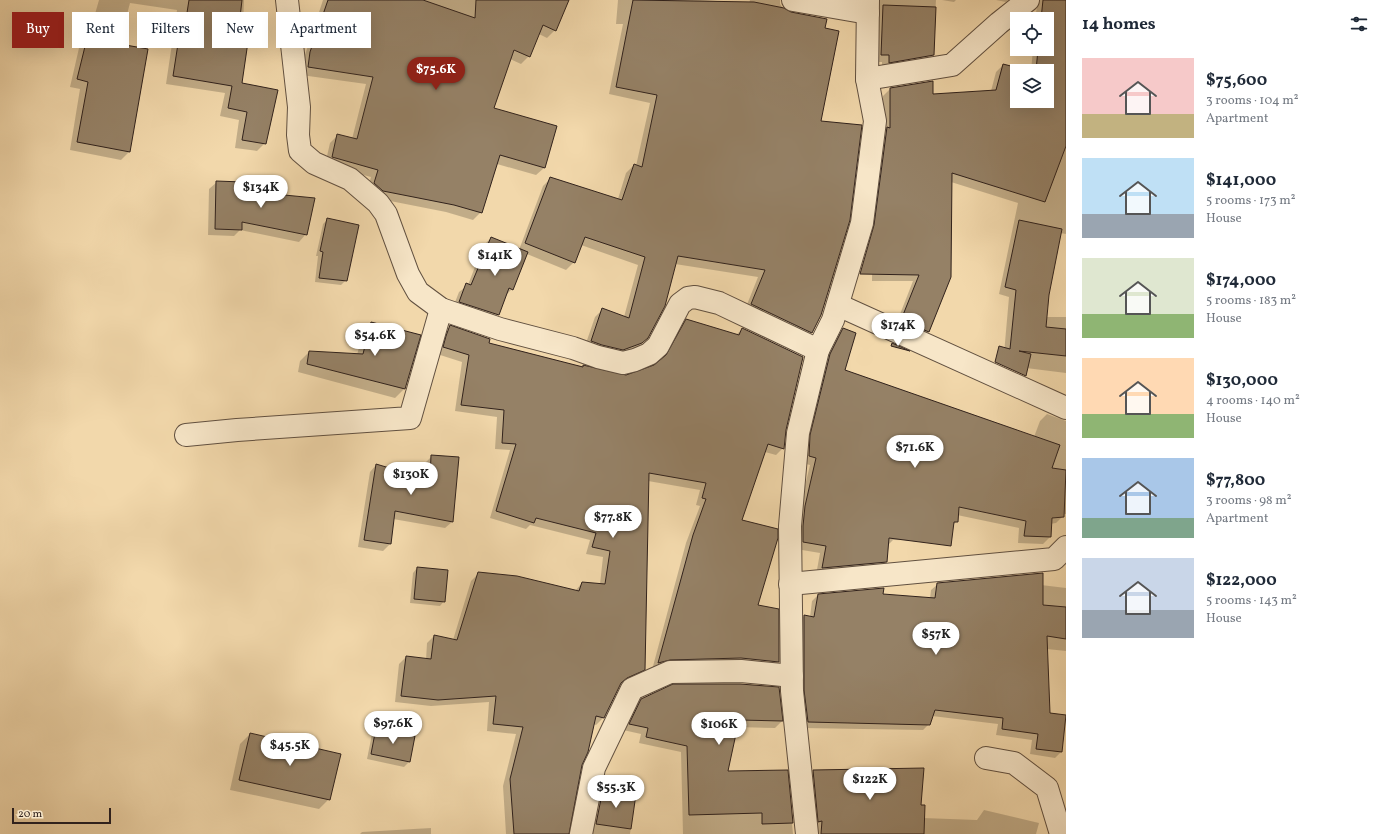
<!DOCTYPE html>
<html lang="en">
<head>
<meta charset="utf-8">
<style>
	body { margin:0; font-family:Vollkorn,serif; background:#f6f6f7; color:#1f2937; height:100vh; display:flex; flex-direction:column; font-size:15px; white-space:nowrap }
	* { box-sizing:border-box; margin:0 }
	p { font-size:13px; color:#747a83 }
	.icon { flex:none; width:22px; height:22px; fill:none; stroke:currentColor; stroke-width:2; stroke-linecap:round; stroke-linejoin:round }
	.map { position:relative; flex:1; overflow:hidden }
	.side { display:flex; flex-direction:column; background:#fff; width:320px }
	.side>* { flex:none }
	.guide { position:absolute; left:12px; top:12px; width:380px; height:36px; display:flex; gap:8px }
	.buttons { position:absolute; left:1010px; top:12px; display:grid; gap:8px }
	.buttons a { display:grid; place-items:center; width:44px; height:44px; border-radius:0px; background:#fff; box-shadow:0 4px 16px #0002; font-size:20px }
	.scale { position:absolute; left:12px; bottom:10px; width:99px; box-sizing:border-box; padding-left:4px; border:2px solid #31221c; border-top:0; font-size:11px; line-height:14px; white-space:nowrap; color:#31221c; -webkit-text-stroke:3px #f7e6c8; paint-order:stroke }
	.price { position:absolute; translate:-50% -34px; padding:0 9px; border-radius:14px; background:#fff; color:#222; font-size:13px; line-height:26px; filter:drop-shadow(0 1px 2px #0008) }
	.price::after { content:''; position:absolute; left:50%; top:24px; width:12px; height:9px; margin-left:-6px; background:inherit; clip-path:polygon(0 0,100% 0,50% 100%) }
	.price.current { background:#8f2418; color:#fff }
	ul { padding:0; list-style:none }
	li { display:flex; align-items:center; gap:12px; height:100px; padding:0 16px }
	li span { display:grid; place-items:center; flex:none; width:112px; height:80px; border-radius:0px; color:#555 }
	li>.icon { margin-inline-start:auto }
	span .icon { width:48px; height:48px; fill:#fffc; stroke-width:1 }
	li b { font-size:17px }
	h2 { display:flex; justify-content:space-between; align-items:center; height:48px; padding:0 16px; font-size:17px }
	.tag { padding:0 14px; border-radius:0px; background:#fff; box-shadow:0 4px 16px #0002; font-size:14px; line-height:36px }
	.tag.current { background:#8f2418; color:#fff }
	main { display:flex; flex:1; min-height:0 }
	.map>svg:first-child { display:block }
	.shadow { fill:#0003 }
	.building { fill:#958166; stroke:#31221c }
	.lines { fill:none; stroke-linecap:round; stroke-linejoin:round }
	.street-casing { stroke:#615040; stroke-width:24 }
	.street { stroke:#f7e6c8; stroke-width:22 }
</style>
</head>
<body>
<main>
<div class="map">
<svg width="1066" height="834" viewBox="0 0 1066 834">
	<rect width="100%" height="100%" fill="#f2d8ab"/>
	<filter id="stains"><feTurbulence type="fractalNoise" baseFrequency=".005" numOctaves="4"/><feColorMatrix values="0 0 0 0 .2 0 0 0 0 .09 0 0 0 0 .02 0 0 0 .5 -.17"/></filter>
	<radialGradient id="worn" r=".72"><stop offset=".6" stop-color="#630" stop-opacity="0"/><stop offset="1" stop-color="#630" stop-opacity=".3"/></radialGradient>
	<g class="shadow">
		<polygon points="99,0 244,0 241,84 265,143 257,151 235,148 239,120 220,116 225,93 166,84 177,10 130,3 119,45 147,49 129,152 121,160 70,150 80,89 70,87 82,35 91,28"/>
		<polygon points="323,0 562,0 555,30 547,38 539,34 529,56 521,64 510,59 493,109 544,168 536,175 497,164 481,212 473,220 446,212 375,198 367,191 371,177 325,165 330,143 338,135 352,139 366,84 301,75 303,61"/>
		<polygon points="618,0 701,0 749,3 750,0 780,0 780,4 785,11 824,29 820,122 820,315 811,333 804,341 744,312 758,277 675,264 647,338 639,346 633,351 615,357 584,349 595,317 603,309 624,317 638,265 581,245 574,262 566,270 527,254 512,289 505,296 498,315 490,323 452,310 459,292 468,285 483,246 491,238 519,250 543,186 551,178 618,199 626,173 634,165 636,166 650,103 609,94 623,24 616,24"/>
		<polygon points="877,0 936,0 933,55 925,63 882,70 882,62 874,62"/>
		<polygon points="942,0 956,0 954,2"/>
		<polygon points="996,0 1009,0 1006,2"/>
		<polygon points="1038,0 1066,0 1066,234 1060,233 1043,317 1066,317 1066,373 1003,365 1009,297 999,294 1018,203 951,182 950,277 928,332 921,339 895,327 913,281 872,281 873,192 883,132 883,96 890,89 932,95 991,91 996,72 1003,65 1026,71 1017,71 1017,101 1047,101 1047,71 1031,71 1033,49 1047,49 1047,19 1035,19"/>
		<polygon points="217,182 242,192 306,234 299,242 240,230 234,236 208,235 209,189"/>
		<polygon points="328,219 346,280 341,285 315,282 318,256 316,256 323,224"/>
		<polygon points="687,320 736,335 742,329 785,430 783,448 776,455 765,452 740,521 757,606 778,662 771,669 652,670 686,543 700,506 696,505 700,490 648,481 644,669 637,676 620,684 603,718 596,725 593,724 581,765 568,834 506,834 503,786 516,734 487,731 489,702 431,706 395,702 399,664 406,657 426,660 427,643 434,636 453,640 471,581 478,574 575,591 582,583 600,584 603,557 586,554 590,540 530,525 526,529 490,518 510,450 495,449 497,417 455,411 462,362 437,354 444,334 451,327 487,344 620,376 638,373 658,364 662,360 679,327"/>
		<polygon points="372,323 404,389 395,398 298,372 300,361 309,352 357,355 363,332"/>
		<polygon points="843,329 843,370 1034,437 1040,421 1047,414 1066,421 1066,514 1063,514 1063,516 1056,523 1050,524 1050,537 1043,544 1018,543 1019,528 957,515 957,521 952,526 945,541 893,540 887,546 886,562 879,569 816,575 820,553 796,549 797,519 810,465 802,463 823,362 836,336"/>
		<polygon points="432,456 452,522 445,528 393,519 390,544 383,551 358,547 370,472 376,465 424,479 425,463"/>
		<polygon points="417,568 444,601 440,606 410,603 413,573"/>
		<polygon points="990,579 1066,588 1066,651 1047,649 1049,713 1061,752 1055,758 1030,754 1032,740 996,735 998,724 932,716 929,724 923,730 802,728 798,622 804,616 810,617 812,601 818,595 882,595 930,599 931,590 938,584"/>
		<polygon points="779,688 782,721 775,728 736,727 726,772 787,771 793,834 683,834 681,752 639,743 641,734 623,730 634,707 642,699"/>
		<polygon points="377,729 414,737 409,762 404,767 367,759 372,734"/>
		<polygon points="250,734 329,799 319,809 230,790 240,744"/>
		<polygon points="813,771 920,806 923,818 977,820 984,810 1039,823 1036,834 812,834 806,778"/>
		<polygon points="603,790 635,795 630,834 588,834 596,797"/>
		<polygon points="431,828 431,834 360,834 362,832"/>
	</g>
	<g class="building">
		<polygon points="189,0 242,0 239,26 250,28 242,83 278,90 266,144 242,140 247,112 228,108 232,86 173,76 182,18 186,19"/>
		<polygon points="328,0 423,0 475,18 476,0 569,0 556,31 543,25 530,57 514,50 494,108 557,126 545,168 500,155 482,213 454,205 383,191 374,183 378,170 332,157 337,134 357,139 373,77 308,67 310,52"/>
		<polygon points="633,0 754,2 784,8 791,12 827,19 825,28 839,31 821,121 862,125 850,220 821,315 812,333 751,304 765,270 678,256 665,306 648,338 642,343 623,350 602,345 591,341 602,308 629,318 645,257 585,237 575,263 525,243 550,177 622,200 634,164 642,167 657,95 616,87"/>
		<polygon points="1043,0 1066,0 1066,146 1045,202 952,173 951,277 929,332 901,320 919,275 860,274 874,225 887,127 890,128 890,88 933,81 933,94 996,90 1003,64 1030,71 1017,71 1017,101 1047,101 1047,71 1036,71 1038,49 1047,49 1047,19 1041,19"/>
		<polygon points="883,5 936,7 934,55 889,63 889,55 881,55"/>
		<polygon points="90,26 123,34 120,44 148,49 130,152 77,142 88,82 77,79"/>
		<polygon points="216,181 243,182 243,191 315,198 307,235 242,222 242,230 215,229"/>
		<polygon points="327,218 359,225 347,281 319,278 323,252 320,251"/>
		<polygon points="1019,220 1062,229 1049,295 1046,327 1066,329 1066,356 1019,351 1031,354 1026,376 995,362 999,346 1010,349 1016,290 1005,287"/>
		<polygon points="491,237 528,252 513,290 509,288 499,315 459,302 466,283 471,285"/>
		<polygon points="686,319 739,335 742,328 803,357 786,430 784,449 768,444 742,520 778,529 778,538 758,605 779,609 779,662 741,658 670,660 658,663 693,535 706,499 702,498 706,483 649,473 645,670 627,678 621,683 604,718 596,716 588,752 582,765 569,834 514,834 510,779 523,727 493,724 496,696 438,700 401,696 406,656 431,659 434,635 457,640 478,572 517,576 579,591 582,582 605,584 610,551 592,547 596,533 536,518 534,523 496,511 516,444 502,443 504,410 461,405 469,355 443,347 446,336 450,325 490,339 489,343 583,367 583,365 626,375 654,365 666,355"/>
		<polygon points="371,322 421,335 405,389 307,364 309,351 363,354"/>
		<polygon points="843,328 856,333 845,370 1060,445 1052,468 1066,470 1064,517 1052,518 1051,537 1024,536 1026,521 959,507 958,522 954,522 951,546 889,538 887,562 822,568 826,546 803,542 803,526 805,506 816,458 809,456 810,435 830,354"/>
		<polygon points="892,343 910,351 891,346"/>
		<polygon points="431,455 459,457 453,522 395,511 391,544 364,540 376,464 430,480"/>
		<polygon points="417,567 448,570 445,602 414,599"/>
		<polygon points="1043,573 1043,605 1066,607 1066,639 1047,636 1050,713 1066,715 1062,752 1036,749 1038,734 1002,729 1003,718 935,710 930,725 808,722 804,690 804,615 814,617 818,594 884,588 883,594 935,598 937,583"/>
		<polygon points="673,684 740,684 779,687 783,721 739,720 728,771 788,770 793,823 762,824 762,813 689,815 687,746 646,737 648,728 629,724 641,699"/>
		<polygon points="376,728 415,736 410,762 371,754"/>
		<polygon points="250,733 341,754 330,800 239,780"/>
		<polygon points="924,768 921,805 925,805 924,834 821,834 822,821 818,822 813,770"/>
		<polygon points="603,789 636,794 631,829 596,824"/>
	</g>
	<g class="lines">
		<defs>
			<g id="street">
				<polyline points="287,0 299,107 298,135 300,151 314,163 350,179 378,203 386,214 408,274 418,292 441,309 500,329 573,348 598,357 623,363 635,360 649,354 658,346 680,304 688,298 695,297 719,303 818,350"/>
				<polyline points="793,0 868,13"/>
				<polyline points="867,79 952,65 999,23 1028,0"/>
				<polyline points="838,305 1066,408"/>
				<polyline points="186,435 237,430 410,418 441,309"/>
				<polyline points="790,584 1054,559 1066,547"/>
				<polyline points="986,758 1014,763 1047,788 1061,834"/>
				<polyline points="581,834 594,768 632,689 670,672 741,671 792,676"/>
				<polyline points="807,834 792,691 790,526 798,433 818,350 833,320 862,223 875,121 867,79 868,0"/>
			</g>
		</defs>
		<use href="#street" class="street-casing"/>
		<use href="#street" class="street"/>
	</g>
	<rect width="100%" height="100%" filter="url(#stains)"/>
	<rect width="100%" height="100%" fill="url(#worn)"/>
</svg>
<div class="buttons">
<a><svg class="icon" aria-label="locate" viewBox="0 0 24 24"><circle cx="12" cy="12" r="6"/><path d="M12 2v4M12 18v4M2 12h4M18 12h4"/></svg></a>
<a><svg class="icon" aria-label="layers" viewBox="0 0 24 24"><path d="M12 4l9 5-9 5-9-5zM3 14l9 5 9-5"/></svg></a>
</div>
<div class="scale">20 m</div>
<b class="price current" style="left:436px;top:91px">$75.6K</b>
<b class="price" style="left:261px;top:209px">$134K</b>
<b class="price" style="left:495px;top:277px">$141K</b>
<b class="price" style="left:898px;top:347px">$174K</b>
<b class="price" style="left:375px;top:357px">$54.6K</b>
<b class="price" style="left:915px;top:469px">$71.6K</b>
<b class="price" style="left:411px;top:496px">$130K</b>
<b class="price" style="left:613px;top:539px">$77.8K</b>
<b class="price" style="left:936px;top:656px">$57K</b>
<b class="price" style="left:393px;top:745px">$97.6K</b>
<b class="price" style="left:719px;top:746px">$106K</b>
<b class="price" style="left:290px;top:767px">$45.5K</b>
<b class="price" style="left:870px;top:801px">$122K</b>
<b class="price" style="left:616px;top:809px">$55.3K</b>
<div class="guide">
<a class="tag current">Buy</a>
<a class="tag">Rent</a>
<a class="tag">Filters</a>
<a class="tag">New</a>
<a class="tag">Apartment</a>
</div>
</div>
<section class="side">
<h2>14 homes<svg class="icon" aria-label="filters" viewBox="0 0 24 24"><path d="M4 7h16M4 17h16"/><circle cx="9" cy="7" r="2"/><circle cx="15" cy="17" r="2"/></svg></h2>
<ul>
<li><span style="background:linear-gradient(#f6c9c9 70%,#c2b280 0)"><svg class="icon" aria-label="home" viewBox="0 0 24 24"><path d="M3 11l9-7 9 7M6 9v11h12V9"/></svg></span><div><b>$75,600</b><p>3 rooms · 104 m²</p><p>Apartment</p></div></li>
<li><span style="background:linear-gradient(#bfe0f5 70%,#9aa5b1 0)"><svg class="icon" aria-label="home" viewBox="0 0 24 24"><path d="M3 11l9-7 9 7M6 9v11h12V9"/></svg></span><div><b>$141,000</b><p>5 rooms · 173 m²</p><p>House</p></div></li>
<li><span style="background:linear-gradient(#dfe7d0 70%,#8fb573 0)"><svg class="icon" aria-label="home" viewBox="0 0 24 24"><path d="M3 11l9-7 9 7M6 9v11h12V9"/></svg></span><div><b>$174,000</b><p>5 rooms · 183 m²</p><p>House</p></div></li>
<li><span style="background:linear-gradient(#ffd9b3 70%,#8fb573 0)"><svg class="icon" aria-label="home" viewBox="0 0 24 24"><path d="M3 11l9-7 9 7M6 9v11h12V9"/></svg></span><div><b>$130,000</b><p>4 rooms · 140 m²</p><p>House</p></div></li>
<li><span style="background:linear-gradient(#a9c7e8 75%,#7fa58c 0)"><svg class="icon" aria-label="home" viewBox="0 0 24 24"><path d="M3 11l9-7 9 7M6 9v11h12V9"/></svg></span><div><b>$77,800</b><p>3 rooms · 98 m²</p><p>Apartment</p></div></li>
<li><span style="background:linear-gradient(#c9d6e8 65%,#9aa5b1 0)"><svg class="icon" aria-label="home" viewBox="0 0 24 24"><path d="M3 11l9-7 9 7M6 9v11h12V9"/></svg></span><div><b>$122,000</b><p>5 rooms · 143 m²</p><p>House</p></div></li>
</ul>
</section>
</main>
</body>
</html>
